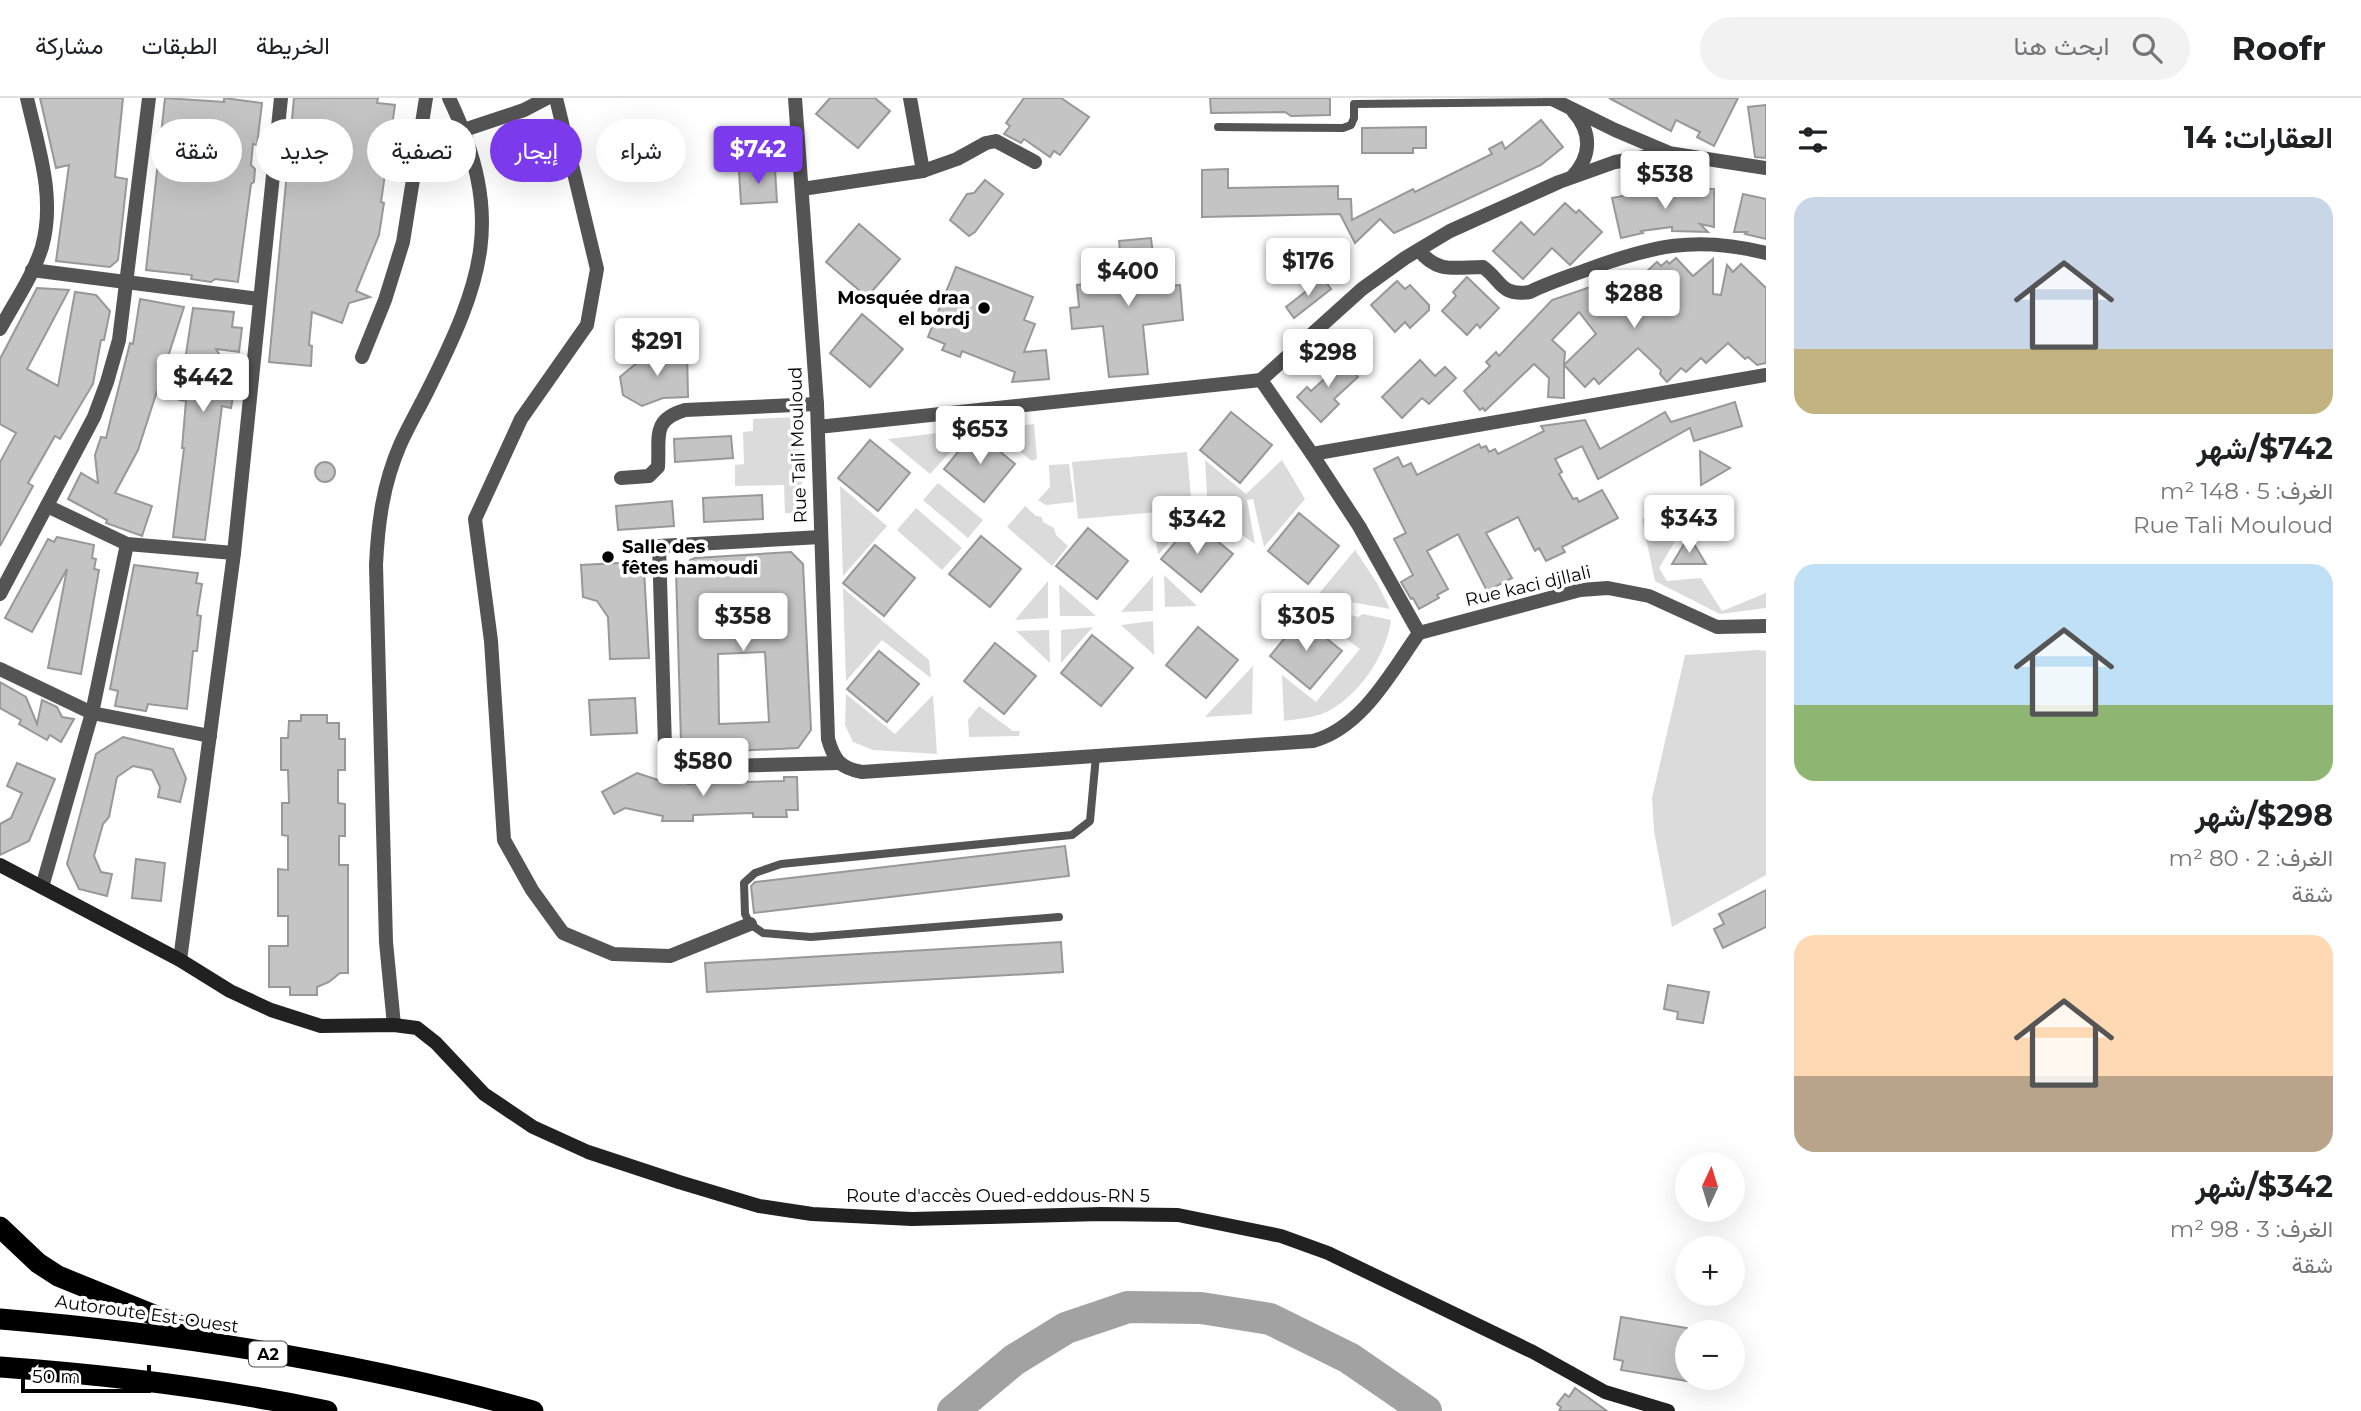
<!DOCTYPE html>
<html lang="ar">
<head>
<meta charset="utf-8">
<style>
	body { margin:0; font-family:Montserrat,Vazirmatn,sans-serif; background:#f2f2f2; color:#202124; direction:rtl; height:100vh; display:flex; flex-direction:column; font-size:26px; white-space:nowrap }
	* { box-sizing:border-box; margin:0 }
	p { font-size:23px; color:#757577 }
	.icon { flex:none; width:38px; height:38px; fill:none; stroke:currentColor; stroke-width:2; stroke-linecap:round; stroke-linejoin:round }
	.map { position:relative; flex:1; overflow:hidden; direction:ltr }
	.sheet { display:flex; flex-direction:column; background:#fff; width:595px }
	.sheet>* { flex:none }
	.banner { position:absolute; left:21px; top:21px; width:665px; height:63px; direction:rtl; display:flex; gap:14px }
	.needle { width:46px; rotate:4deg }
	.fabs { position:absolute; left:1675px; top:1054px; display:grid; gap:14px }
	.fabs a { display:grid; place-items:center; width:70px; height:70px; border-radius:50%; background:#fff; box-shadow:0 7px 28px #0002; font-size:35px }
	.scale { position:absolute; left:21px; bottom:18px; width:130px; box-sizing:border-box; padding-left:7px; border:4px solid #000; border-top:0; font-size:19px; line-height:24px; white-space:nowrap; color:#000; -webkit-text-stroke:5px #fff; paint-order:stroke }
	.price { position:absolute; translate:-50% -60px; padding:0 16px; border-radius:7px; background:#fff; color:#222; font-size:23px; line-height:46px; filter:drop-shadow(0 2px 4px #0008) }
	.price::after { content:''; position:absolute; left:50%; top:42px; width:21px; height:16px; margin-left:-10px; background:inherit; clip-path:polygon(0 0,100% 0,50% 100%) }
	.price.active { background:#7c3aed; color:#fff }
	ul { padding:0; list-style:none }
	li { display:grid; align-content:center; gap:14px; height:371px; padding:0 28px }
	li span { display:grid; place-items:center; height:217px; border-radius:21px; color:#555 }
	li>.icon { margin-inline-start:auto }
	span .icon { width:126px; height:126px; fill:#fffc; stroke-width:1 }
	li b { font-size:30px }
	h2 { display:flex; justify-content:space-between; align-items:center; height:84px; padding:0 28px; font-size:30px }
	.tag { padding:0 24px; border-radius:32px; background:#fff; box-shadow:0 7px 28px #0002; font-size:24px; line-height:63px }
	.tag.active { background:#7c3aed; color:#fff }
	header { display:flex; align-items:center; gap:42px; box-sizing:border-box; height:98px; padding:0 35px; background:#fff; border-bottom:2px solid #e0e0e0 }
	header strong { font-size:33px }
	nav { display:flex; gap:38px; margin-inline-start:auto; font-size:24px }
	.search { width:490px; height:63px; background:#f2f2f2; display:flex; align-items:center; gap:18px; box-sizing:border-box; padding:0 24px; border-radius:38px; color:#757577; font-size:26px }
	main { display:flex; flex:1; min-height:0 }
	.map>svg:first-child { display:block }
	.green { fill:#dbdbdb }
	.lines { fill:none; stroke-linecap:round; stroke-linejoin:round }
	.river { stroke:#a2a2a2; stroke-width:32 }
	.building { fill:#c4c4c4; stroke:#989898; stroke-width:2; fill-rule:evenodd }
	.service { stroke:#545454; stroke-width:8 }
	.minor { stroke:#545454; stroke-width:14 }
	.secondary { stroke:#212121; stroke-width:14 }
	.motorway { stroke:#000; stroke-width:21 }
	.poi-dot { fill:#000; stroke:#fff; stroke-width:2.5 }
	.labels { text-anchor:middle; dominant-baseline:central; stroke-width:7; stroke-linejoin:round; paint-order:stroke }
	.shield { fill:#fff; stroke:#4c4c4c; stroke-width:2 }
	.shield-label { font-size:16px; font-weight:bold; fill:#000 }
	.poi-label { font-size:18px; font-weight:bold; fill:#000; stroke:#fff; text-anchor:end }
	.street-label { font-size:18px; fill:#000; stroke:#fff }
</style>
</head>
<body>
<header>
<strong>Roofr</strong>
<div class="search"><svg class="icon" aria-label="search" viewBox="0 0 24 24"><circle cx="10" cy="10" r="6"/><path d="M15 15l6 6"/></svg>ابحث هنا</div>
<nav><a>الخريطة</a><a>الطبقات</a><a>مشاركة</a></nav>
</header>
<main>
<section class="sheet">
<h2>العقارات: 14<svg class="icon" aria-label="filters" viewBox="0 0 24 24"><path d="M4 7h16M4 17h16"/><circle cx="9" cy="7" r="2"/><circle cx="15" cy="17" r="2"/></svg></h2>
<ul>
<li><span style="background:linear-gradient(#c9d6e8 70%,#c2b280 0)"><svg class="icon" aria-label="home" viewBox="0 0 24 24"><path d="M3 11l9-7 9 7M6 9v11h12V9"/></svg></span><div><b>$742/شهر</b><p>الغرف: 5 · 148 m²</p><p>Rue Tali Mouloud</p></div></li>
<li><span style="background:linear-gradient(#bfe0f5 65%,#8fb573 0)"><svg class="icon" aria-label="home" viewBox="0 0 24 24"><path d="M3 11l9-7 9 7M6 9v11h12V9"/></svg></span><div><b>$298/شهر</b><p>الغرف: 2 · 80 m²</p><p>شقة</p></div></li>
<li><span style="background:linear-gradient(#ffd9b3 65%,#b9a48a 0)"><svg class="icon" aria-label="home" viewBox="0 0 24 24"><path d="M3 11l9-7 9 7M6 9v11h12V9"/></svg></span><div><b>$342/شهر</b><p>الغرف: 3 · 98 m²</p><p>شقة</p></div></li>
</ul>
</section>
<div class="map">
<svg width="1766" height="1313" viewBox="0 0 1766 1313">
	<rect width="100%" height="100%" fill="#fff"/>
	<g class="green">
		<polygon points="799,319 803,415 785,415 784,387 735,388 735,367 744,366 743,334 753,333 753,321"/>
		<polygon points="1034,326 1037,361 1032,363 991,331"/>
		<polygon points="971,331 930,376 888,341"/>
		<polygon points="1187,354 1192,411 1078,421 1072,364"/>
		<polygon points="1205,362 1246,396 1282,362 1305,401 1264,449 1253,401 1247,402 1255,446 1208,414"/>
		<polygon points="1069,366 1074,404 1046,407 1038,402 1050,389 1049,367"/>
		<polygon points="938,385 983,422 968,440 923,402"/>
		<polygon points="840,388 887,428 843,478"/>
		<polygon points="1655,407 1676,442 1659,470 1667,483 1701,480 1722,513 1766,495 1766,510 1720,516 1655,483 1642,421 1653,416"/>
		<polygon points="1025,408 1036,418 1042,419 1043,424 1054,430 1056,437 1068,448 1052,468 1007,429"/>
		<polygon points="916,410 962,450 942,472 897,432"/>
		<polygon points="1153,424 1186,424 1158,457 1158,456"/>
		<polygon points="1355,452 1377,485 1390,511 1317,498"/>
		<polygon points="1164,477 1197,508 1165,509"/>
		<polygon points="1153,478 1153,513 1121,514"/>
		<polygon points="1048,483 1048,520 1015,522"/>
		<polygon points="1059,486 1096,518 1060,518"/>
		<polygon points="843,490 929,562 931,580 882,542 846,583"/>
		<path d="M1320,508L1358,519L1363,516L1391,522C1386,559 1357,601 1322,616C1310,620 1296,621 1284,623L1282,577L1316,604L1360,551L1314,517Z"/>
		<polygon points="1153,523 1154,557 1121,527"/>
		<polygon points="1093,529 1061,565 1061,532"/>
		<polygon points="1049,532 1050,565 1016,533"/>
		<polygon points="1758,552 1766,553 1766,777 1672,829 1654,733 1652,700 1685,557"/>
		<polygon points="1253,568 1252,616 1205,619"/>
		<polygon points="846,596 895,636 933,597 937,656 873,652 853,644 845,627"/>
		<polygon points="979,608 1013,633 1020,633 1019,638 969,639 968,622"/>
	</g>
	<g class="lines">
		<polyline class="river" points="953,1313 1014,1262 1066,1230 1128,1209 1201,1210 1270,1221 1349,1260 1426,1313"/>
	</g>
	<g class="building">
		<polygon points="40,0 123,0 115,79 127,81 118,162 110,169 56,163 69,67 56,70"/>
		<polygon points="165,0 224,4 224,0 262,5 257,47 253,46 251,67 255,71 254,84 251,86 238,184 215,181 211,184 191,181 192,177 146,172"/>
		<polygon points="294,0 378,0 377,5 395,7 381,104 384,105 379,137 356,193 370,199 349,205 342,225 312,214 309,247 312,248 311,268 269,264"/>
		<polygon points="830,0 875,0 890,13 858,50 816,16"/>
		<polygon points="1024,0 1061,0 1089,19 1060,57 1054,53 1050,59 1024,41 1021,45 1004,36 1010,28 1006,25"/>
		<polygon points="1210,0 1330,0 1330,17 1291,18 1285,14 1211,15"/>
		<polygon points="1609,0 1738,0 1714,48 1697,39 1700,34 1676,22 1671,33"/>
		<polygon points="1766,7 1766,60 1755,59 1748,9"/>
		<polygon points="1541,22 1563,49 1541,67 1394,135 1380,121 1355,145 1340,116 1202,119 1202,72 1228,71 1228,90 1338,88 1338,101 1351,101 1352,122 1413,91 1415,94 1492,56 1489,51 1502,44 1505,51"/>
		<polygon points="1426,29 1426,50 1413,50 1413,55 1362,55 1362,30"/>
		<polygon points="775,71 777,104 741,106 739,73"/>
		<polygon points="985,82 1003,96 975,134 969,138 950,122 967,96 974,95"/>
		<polygon points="1662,90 1714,91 1714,129 1700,126 1708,134 1672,133 1672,129 1641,133 1643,135 1621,140 1612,100"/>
		<polygon points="1743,96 1766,101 1766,141 1745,136 1747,134 1734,134"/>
		<polygon points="1565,105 1576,115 1579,112 1602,134 1570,167 1552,150 1523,181 1493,153 1521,124 1534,137"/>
		<polygon points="859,126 900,161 867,199 826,164"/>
		<polygon points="1151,140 1157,190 1180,187 1183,222 1143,227 1148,276 1109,279 1103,228 1072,231 1070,210 1079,209 1077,187 1123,182 1119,143"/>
		<path d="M1676,160L1693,178L1713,161V196L1721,197L1727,167L1733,174L1741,166L1766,190V265L1757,267L1748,259L1745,261L1728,245L1706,265L1701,260L1686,274L1681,270L1667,284L1660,276L1661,272L1638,250L1599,286L1594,280L1585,289L1564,267V300L1548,299L1549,280L1534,266L1485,313L1483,310L1480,312L1464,293L1490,268L1486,264L1496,254L1499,258L1552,202L1605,184L1618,201L1626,194L1635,203L1656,183L1647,173L1657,164L1661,168L1667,163L1669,166ZM1579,214L1596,236L1564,267L1565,254L1552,242Z"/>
		<polygon points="956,169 1033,199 1024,222 1035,226 1024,254 1046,252 1049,281 1012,284 1015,274 962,253 960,259 942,252 945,246 928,239"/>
		<polygon points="1467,179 1499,210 1480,230 1477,226 1467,237 1442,213 1456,198 1453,194"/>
		<polygon points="1323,180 1331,191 1294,220 1286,209"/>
		<polygon points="1397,183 1405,191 1410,187 1429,207 1429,212 1410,230 1405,224 1395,234 1371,207"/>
		<polygon points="37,190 69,192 27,271 58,288 75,194 96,197 110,213 104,242 101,242 93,286 60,341 55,338 28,385 33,388 0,448 0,364 16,335 0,326 0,261"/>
		<polygon points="140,201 184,209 138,352 115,395 152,408 142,438 106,425 107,422 68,401 81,375 98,385 95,357 101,339 106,340 111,320 130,245 133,246"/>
		<polygon points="193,210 234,214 232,229 242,230 239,254 216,251 236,282 231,310 222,308 205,442 173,439 184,350 182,350 186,303 179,302"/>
		<polygon points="862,216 903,251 870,289 830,255"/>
		<polygon points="687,253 688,299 663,300 642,308 623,297 620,279 650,254"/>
		<polygon points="1336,257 1358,279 1334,301 1339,306 1321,324 1297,299 1307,289 1311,293 1332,274 1325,267"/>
		<polygon points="1420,262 1435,278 1445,269 1456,280 1429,306 1422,300 1402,320 1382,299"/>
		<polygon points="1735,304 1742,328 1694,343 1690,330 1598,381 1582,348 1555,361 1562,374 1559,376 1573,401 1577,400 1579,404 1602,392 1618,420 1562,449 1565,454 1546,463 1539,450 1535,453 1518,419 1486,435 1512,480 1487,493 1458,436 1427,453 1448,491 1437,497 1439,500 1419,511 1413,500 1411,501 1401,484 1413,477 1394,441 1406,435 1374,371 1398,359 1403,369 1411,365 1417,377 1479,346 1481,350 1486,348 1489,354 1495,351 1498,356 1544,333 1541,328 1585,322 1600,351 1665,314 1671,324"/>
		<polygon points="1231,314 1272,347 1240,385 1200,352"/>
		<polygon points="975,333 1015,366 984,404 944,371"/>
		<polygon points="731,338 733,360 675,364 674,341"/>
		<polygon points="870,342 910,375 878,413 838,380"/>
		<polygon points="1700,353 1730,370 1701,387"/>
		<circle cx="325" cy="374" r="10"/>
		<polygon points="762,397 763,421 704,424 703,400"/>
		<polygon points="672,403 674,428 618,432 616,408"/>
		<polygon points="1299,415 1339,448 1308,486 1268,453"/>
		<polygon points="1193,423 1233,456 1201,494 1161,461"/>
		<polygon points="1088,430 1128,463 1097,501 1056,468"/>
		<polygon points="981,438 1021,471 990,509 949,476"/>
		<polygon points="1689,438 1706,466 1672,466"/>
		<polygon points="57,439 94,447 92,460 96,461 94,471 99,472 81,576 48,570 67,471 32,534 5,520 48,441 54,444"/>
		<polygon points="875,447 915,480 884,518 843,485"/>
		<path d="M791,454L803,466L811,632L798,650L693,655L681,644L676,473L685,472L690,462L695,460ZM765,554L769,624L719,626L718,556Z"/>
		<polygon points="637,464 644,472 649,560 610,561 608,519 597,503 583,499 581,467"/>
		<polygon points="134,467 198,475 196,485 202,486 197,517 201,518 197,553 193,553 187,611 148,606 146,613 115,608 118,593 110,591"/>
		<polygon points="1301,520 1342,553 1310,591 1270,558"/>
		<polygon points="1198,529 1238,562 1206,600 1166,567"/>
		<polygon points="1092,537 1133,570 1101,608 1061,575"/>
		<polygon points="995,545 1036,578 1004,616 964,583"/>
		<polygon points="879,553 919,586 887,624 847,591"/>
		<polygon points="0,584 26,599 37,626 42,602 57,609 62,619 74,621 61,644 50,637 47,642 19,626 21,622 0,610"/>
		<polygon points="635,600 637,635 591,637 589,602"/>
		<polygon points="301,617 327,617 327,625 339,625 339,641 345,641 345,672 338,672 338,705 345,706 345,738 339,738 339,767 348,767 348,875 340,875 329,884 317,889 317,897 290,897 290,889 269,889 269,848 288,848 288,818 278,818 278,771 288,772 288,738 282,737 282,705 289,705 288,672 281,672 281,640 288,640 289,623 301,623"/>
		<polygon points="123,639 173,651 186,680 180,704 158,699 160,689 152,672 133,668 117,679 109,719 103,726 94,758 101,774 112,776 107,798 79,791 67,766 96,656"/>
		<polygon points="17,665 55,681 29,743 0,757 0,726 11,720 22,695 7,688"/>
		<polygon points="637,675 664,684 686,683 687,686 729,684 729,681 747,681 747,684 784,683 784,679 797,679 798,712 786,712 787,719 753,719 753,715 693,717 693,723 662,723 663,718 625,710 614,716 602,694"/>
		<polygon points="1065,748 1069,778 754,815 751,788 755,784"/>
		<polygon points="136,761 165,765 161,803 132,800"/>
		<polygon points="1766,792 1766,829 1723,850 1714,831 1724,826 1719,816"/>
		<polygon points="1061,844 1063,874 707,894 705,865"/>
		<polygon points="1668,887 1709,894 1703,925 1677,921 1678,914 1664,911"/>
		<polygon points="1621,1219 1687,1230 1687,1283 1621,1272 1623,1263 1614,1261"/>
		<polygon points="1575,1290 1607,1313 1559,1313 1561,1309 1557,1306 1565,1296 1569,1299"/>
	</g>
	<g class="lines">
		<g class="service">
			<polyline points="1218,29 1343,30 1351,27 1354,20 1354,6 1554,4"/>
			<polyline points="1059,819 811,839 763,835 750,826 745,816 744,785 755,775 781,766 1072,737 1090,723 1096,658"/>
		</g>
		<g class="minor">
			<polyline points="556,0 597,171 587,227 521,321 475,421 491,543 504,742 532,792 563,835 613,856 670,858 750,826"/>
			<path d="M795,0L817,306L828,641C834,662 840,670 862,674L1313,643C1363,629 1391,574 1419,535L1359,428L1312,356"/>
			<polyline points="910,0 923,73"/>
			<polyline points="1550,0 1615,32 1667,54"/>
			<polyline points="464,32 524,12 547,0"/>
			<polyline points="1766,70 1668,55 1615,64 1559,84 1450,133 1405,160 1362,191 1261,282 1312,356 1766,277"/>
			<path d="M1572,79C1592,58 1592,34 1573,13"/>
			<polyline points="802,91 923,73 957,61 986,45 996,43 1035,64"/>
			<path d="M1419,152C1437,176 1456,169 1483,169C1503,184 1500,198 1530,194C1548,185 1567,179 1586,172C1652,148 1695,137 1766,155"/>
			<polyline points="32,172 259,201"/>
			<path d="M0,231C14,205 33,178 42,149C56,99 38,49 27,0"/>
			<polyline points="362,259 385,202 403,144 426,0"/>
			<polyline points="818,329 1261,282"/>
			<path d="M621,380L649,378L658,369C660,339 651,322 685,312L817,306"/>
			<polyline points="47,408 127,446 234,455"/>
			<polyline points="821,439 659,448 665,649 671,661 682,669 838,665"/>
			<polyline points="0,496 94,319 107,284 119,242 149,0"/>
			<polyline points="1419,535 1580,492 1608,490 1649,498 1717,529 1766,528"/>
			<polyline points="0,571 92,615 210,638"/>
			<polyline points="42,789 92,615 127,446"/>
			<polyline points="180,862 234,455 281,0"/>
			<path d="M394,927L386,844L376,467C378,425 383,386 400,347C408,329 418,312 427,294C483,182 506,120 449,0"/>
		</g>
		<polyline class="secondary" points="0,767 180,862 230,893 271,912 321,928 394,927 417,930 436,945 484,996 533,1029 588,1054 679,1084 759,1108 812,1116 912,1121 1101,1116 1178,1117 1281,1138 1328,1155 1533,1254 1605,1294 1668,1313"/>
		<g class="motorway">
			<polyline points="0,1129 38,1165 58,1178 203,1237"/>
			<path d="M0,1221C179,1236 360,1264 533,1313"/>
			<path d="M0,1269C110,1277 219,1290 327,1313"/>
		</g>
	</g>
	<g class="poi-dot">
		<circle cx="984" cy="210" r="7"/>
		<circle cx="608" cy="459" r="7"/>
	</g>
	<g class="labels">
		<rect class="shield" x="249" y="1243.5" width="38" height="25" rx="5"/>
		<g class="shield-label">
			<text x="268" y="1256">A2</text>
		</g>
		<g class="poi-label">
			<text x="970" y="200">Mosquée draa<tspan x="970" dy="21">el bordj</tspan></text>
			<text x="622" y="449" text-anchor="start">Salle des<tspan x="622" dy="21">fêtes hamoudi</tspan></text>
		</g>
		<g class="street-label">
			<text transform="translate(798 347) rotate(-92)">Rue Tali Mouloud</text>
			<text transform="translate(1528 488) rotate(-13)">Rue kaci djllali</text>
			<text x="998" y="1098">Route d'accès Oued-eddous-RN 5</text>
			<text transform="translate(147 1216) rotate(8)">Autoroute Est-Ouest</text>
		</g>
	</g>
</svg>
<div class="fabs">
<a><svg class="needle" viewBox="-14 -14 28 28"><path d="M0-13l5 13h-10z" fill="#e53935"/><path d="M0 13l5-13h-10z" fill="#757577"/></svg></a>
<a>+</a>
<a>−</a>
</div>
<div class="scale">50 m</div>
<b class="price active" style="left:758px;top:88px">$742</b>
<b class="price" style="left:1665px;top:113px">$538</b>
<b class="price" style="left:1308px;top:200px">$176</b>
<b class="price" style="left:1128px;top:210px">$400</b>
<b class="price" style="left:1634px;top:232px">$288</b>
<b class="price" style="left:657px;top:280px">$291</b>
<b class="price" style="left:1328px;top:291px">$298</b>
<b class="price" style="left:203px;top:316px">$442</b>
<b class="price" style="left:980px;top:368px">$653</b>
<b class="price" style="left:1689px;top:457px">$343</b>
<b class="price" style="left:1197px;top:458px">$342</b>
<b class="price" style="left:743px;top:555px">$358</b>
<b class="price" style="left:1306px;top:555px">$305</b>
<b class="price" style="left:703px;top:700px">$580</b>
<div class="banner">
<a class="tag">شراء</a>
<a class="tag active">إيجار</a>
<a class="tag">تصفية</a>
<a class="tag">جديد</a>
<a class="tag">شقة</a>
</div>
</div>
</main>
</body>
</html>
